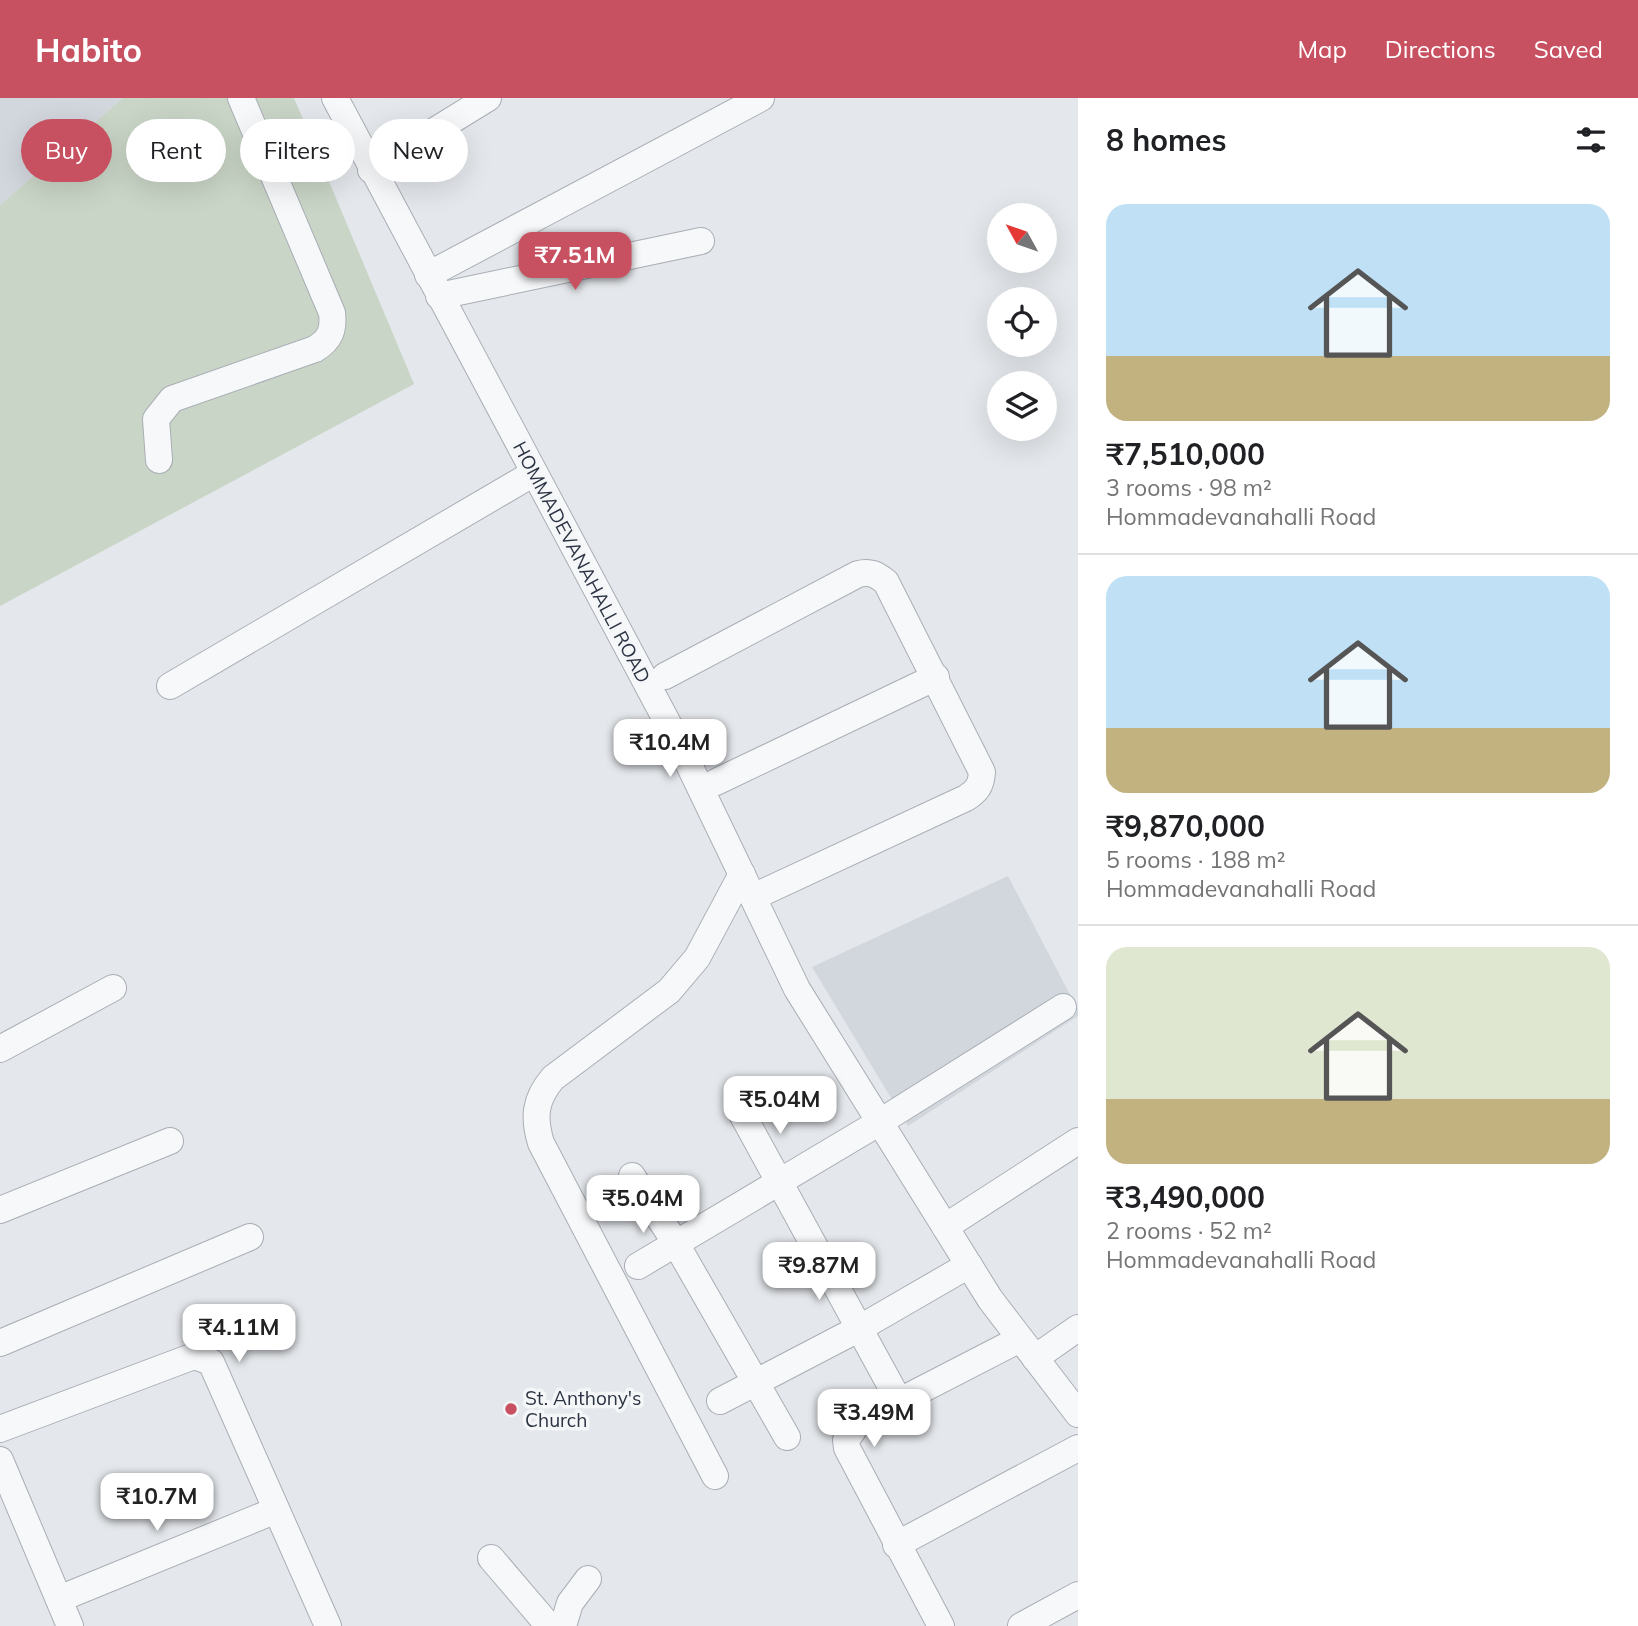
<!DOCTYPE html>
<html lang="en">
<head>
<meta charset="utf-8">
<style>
	body { margin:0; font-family:Mulish,sans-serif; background:#f2f2f2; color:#202124; height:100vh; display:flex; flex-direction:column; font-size:26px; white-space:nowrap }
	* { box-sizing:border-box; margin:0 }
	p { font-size:23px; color:#757577 }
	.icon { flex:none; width:38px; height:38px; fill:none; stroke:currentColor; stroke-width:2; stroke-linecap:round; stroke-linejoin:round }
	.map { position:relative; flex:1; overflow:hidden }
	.drawer { display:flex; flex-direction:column; background:#fff; width:560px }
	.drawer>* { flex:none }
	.banner { position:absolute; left:21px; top:21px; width:665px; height:63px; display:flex; gap:14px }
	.needle { width:46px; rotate:310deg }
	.controls { position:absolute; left:987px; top:105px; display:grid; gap:14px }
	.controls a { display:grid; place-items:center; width:70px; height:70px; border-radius:50%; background:#fff; box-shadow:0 7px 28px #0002; font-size:35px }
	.price { position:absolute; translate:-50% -60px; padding:0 16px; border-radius:14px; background:#fff; color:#222; font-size:23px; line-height:46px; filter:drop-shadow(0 2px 4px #0008) }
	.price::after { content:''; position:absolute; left:50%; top:42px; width:21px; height:16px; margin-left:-10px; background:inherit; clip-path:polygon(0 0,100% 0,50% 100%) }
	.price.current { background:#c85161; color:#fff }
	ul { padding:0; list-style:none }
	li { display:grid; align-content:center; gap:14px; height:371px; padding:0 28px }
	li+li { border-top:2px solid #e0e0e0 }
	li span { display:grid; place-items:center; height:217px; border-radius:21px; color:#555 }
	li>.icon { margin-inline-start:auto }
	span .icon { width:126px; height:126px; fill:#fffc; stroke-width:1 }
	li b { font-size:30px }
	h2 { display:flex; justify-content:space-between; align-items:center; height:84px; padding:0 28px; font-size:30px }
	.pill { padding:0 24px; border-radius:32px; background:#fff; box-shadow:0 7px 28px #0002; font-size:24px; line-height:63px }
	.pill.current { background:#c85161; color:#fff }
	header { display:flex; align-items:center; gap:42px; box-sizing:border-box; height:98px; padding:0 35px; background:#c85161; color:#fff }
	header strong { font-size:33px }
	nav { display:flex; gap:38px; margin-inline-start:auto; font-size:24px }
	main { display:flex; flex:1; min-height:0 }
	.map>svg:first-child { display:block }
	.built { fill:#d2d6dd }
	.green { fill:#c9d5c6 }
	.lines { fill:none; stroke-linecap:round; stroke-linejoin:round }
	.minor-casing { stroke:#a9aeb5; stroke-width:28 }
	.minor { stroke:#f7f8fa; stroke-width:26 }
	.poi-dot { fill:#c85161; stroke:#f4f6f8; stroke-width:2.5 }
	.labels { text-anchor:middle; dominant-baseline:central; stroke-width:7; stroke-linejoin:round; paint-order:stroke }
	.street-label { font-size:19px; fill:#2c3443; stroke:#f4f6f8 }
	.poi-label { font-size:19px; fill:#2c3443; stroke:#f4f6f8; text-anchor:start }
</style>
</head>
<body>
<header>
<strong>Habito</strong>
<nav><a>Map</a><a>Directions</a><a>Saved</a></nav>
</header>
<main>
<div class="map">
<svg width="1078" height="1528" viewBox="0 0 1078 1528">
	<rect width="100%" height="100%" fill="#e4e7eb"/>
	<g class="built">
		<polygon points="0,0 123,0 0,107"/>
		<polygon points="1008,778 1078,912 1078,918 908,1028 812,869"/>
	</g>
	<polygon class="green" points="123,0 294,0 414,286 0,508 0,107"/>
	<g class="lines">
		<defs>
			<g id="minor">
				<polyline points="335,0 680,648 797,891 990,1201 1078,1316"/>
				<polyline points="371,72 488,0"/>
				<polyline points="428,177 761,0"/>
				<polyline points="439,198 701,143"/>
				<path d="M159,362L156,321L172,301L315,251C330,242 334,232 332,215L241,0"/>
				<path d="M665,578L858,476C870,473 876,476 886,484L982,674C981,688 977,693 966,700L753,799"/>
				<polyline points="170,588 534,375"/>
				<polyline points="716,684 936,579"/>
				<polyline points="0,951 113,890"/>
				<polyline points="741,1014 899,1303"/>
				<polyline points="632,1078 675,1144 787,1339"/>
				<polyline points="0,1112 170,1043"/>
				<polyline points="945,1129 1078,1043"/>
				<polyline points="638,1168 880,1024 1063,909"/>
				<polyline points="0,1245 250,1139"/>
				<polyline points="1035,1260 1078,1230"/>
				<polyline points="720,1303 860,1230 969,1167"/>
				<polyline points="0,1331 194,1258 211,1264 328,1528"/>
				<polyline points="0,1362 70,1528"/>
				<path d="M715,1378L541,1045C533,1019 535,1001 553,980L669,893L697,860L742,776"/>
				<polyline points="896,1447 1078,1350"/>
				<polyline points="491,1460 549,1528"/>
				<polyline points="59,1501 274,1413"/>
				<polyline points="563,1528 570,1505 588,1481"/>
				<polyline points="941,1528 847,1350 846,1342 859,1324 1020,1241"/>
				<polyline points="1021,1528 1078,1497"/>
			</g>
		</defs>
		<use href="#minor" class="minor-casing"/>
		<use href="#minor" class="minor"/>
	</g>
	<circle class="poi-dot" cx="511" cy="1311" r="7"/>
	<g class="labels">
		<g class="street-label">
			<text transform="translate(582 464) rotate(62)">HOMMADEVANAHALLI ROAD</text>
		</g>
		<g class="poi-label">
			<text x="525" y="1300">St. Anthony's<tspan x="525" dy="22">Church</tspan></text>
		</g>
	</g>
</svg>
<div class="controls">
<a><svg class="needle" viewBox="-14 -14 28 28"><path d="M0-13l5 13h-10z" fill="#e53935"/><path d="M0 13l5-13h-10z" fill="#757577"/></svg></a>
<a><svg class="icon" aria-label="locate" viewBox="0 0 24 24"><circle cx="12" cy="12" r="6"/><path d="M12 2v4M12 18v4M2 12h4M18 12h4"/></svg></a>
<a><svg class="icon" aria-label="layers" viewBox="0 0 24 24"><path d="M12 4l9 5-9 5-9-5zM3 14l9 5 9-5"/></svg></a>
</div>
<b class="price current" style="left:575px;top:194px">₹7.51M</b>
<b class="price" style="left:670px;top:681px">₹10.4M</b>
<b class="price" style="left:780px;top:1038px">₹5.04M</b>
<b class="price" style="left:643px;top:1137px">₹5.04M</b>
<b class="price" style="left:819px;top:1204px">₹9.87M</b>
<b class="price" style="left:239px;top:1266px">₹4.11M</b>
<b class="price" style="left:874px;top:1351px">₹3.49M</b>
<b class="price" style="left:157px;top:1435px">₹10.7M</b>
<div class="banner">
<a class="pill current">Buy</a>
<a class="pill">Rent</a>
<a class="pill">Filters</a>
<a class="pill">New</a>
</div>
</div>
<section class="drawer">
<h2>8 homes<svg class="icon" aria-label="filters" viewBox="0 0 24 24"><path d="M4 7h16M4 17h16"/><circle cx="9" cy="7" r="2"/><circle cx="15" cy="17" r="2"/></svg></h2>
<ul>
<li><span style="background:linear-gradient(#bfe0f5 70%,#c2b280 0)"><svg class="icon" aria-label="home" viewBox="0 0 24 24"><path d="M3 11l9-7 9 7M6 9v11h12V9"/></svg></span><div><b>₹7,510,000</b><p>3 rooms · 98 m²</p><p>Hommadevanahalli Road</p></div></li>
<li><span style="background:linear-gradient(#bfe0f5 70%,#c2b280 0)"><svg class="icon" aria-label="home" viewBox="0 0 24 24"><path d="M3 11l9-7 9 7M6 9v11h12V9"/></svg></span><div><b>₹9,870,000</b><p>5 rooms · 188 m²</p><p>Hommadevanahalli Road</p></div></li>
<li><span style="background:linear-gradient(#dfe7d0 70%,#c2b280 0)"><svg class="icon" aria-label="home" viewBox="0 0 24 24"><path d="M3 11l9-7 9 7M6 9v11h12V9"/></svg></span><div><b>₹3,490,000</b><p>2 rooms · 52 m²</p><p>Hommadevanahalli Road</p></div></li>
</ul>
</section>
</main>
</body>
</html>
